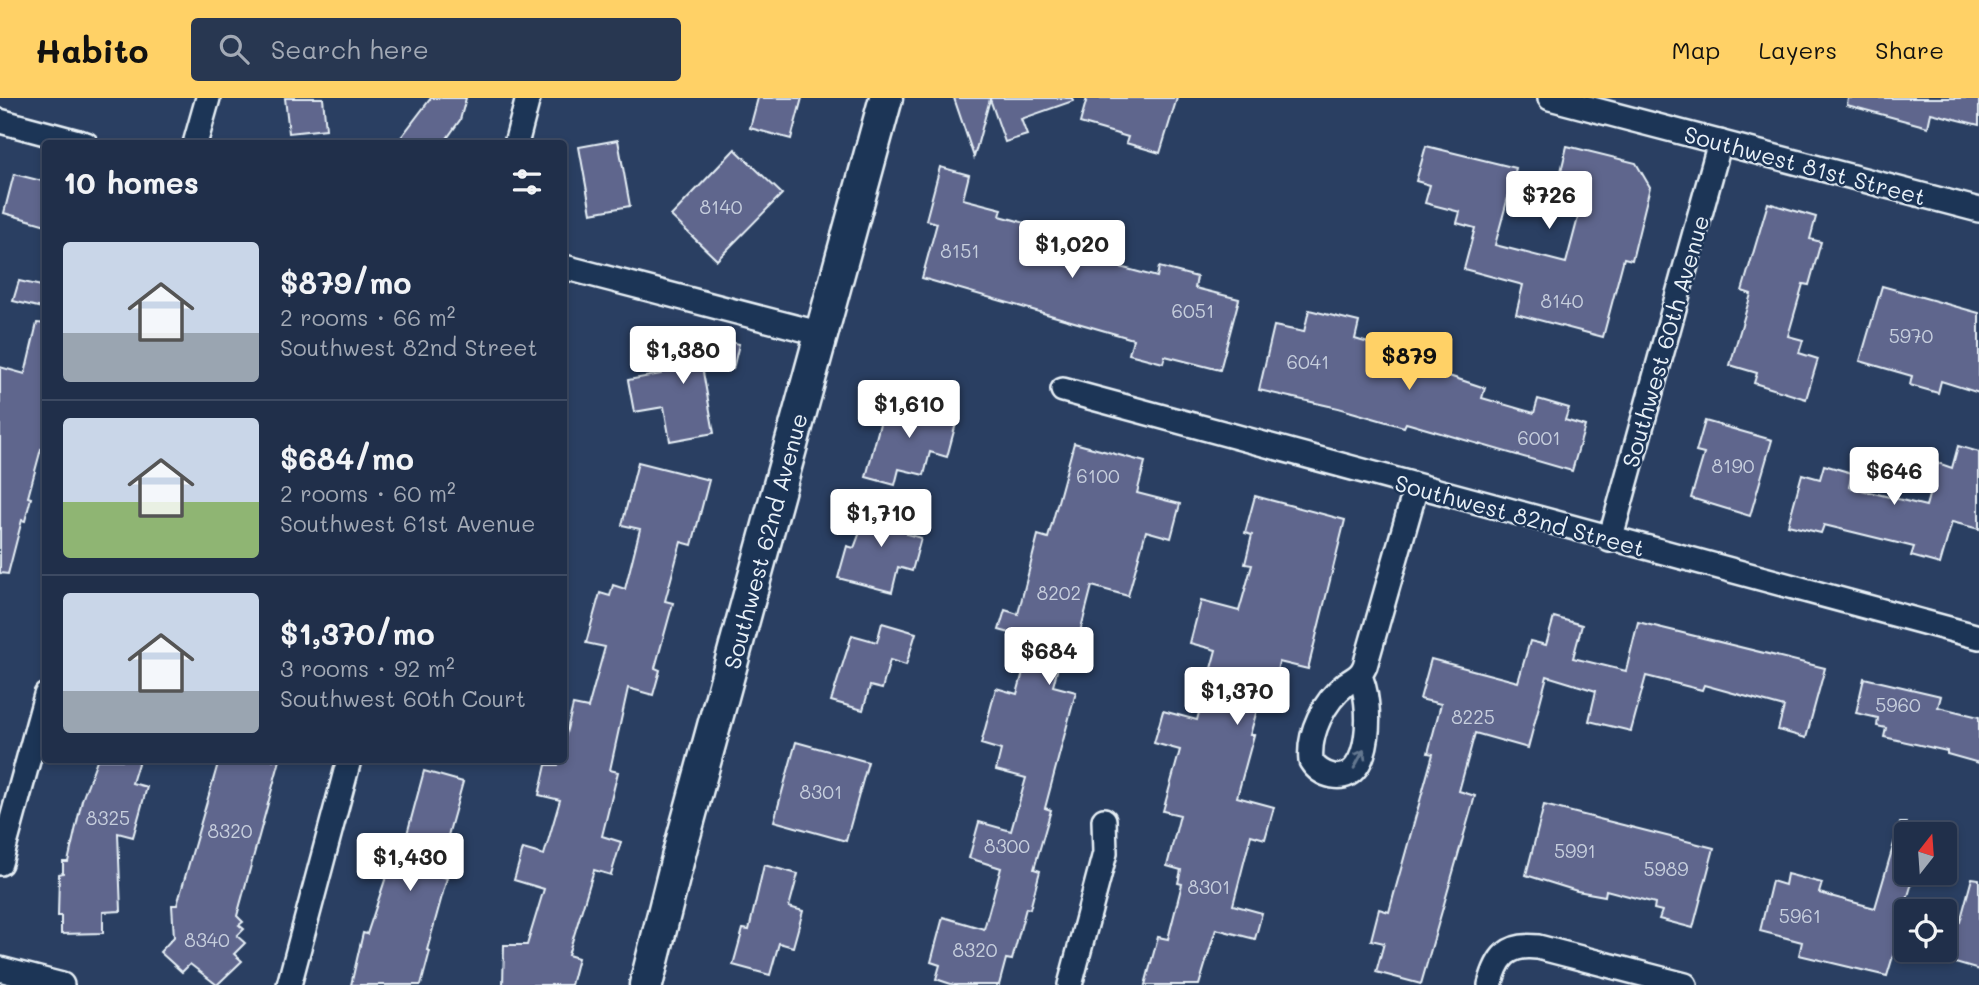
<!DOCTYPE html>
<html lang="en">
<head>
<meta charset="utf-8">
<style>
	body { margin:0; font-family:Mali,sans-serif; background:#283751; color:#f1f3f6; height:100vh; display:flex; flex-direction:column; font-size:26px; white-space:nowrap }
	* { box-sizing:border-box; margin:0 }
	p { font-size:23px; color:#a2a9b5 }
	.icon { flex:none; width:38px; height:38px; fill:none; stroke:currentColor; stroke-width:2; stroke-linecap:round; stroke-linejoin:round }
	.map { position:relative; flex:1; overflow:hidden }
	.side { position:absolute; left:42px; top:42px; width:525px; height:623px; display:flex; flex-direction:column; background:#202f4a; border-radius:7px; box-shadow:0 4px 10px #0003,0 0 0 2px #3d4a62 }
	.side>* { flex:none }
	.needle { width:46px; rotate:17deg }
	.fabs { position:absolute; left:1894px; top:724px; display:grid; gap:14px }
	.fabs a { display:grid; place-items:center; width:63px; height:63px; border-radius:7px; background:#202f4a; box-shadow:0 4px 10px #0003,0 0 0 2px #3d4a62; font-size:35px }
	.price { position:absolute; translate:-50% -60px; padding:0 16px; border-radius:7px; background:#fff; color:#222; font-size:23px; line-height:46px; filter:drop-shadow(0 2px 4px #0008) }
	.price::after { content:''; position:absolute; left:50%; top:42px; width:21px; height:16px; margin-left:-10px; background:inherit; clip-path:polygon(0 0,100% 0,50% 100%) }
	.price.current { background:#ffd166; color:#111 }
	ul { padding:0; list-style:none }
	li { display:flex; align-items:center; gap:21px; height:175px; padding:0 21px }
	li+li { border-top:2px solid #3d4a62 }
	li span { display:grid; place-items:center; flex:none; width:196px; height:140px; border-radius:7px; color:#555 }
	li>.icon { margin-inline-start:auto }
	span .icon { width:84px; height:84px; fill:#fffc; stroke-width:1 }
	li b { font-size:30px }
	h2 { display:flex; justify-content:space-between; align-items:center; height:84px; padding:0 21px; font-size:30px }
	header { display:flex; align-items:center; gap:42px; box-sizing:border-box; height:98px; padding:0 35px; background:#ffd166; color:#111 }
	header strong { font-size:33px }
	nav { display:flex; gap:38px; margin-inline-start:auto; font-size:24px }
	.search { width:490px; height:63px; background:#283751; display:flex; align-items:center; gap:18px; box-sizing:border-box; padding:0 24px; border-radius:7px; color:#a2a9b5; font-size:26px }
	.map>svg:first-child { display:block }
	.building { fill:#5e668d; stroke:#e8f1f8; stroke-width:2 }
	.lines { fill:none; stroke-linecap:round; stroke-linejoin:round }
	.street-casing { stroke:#e8f1f8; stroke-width:28 }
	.secondary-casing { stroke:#e8f1f8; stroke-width:37 }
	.street { stroke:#1d3557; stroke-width:23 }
	.secondary { stroke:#1d3557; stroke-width:32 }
	.oneway { stroke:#64778f }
	.labels { text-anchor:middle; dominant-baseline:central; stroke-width:5; stroke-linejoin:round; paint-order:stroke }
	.number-label { font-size:19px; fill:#c6cedd }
	.street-label { font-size:23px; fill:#e8f1f8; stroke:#1d3557 }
</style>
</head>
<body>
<header>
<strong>Habito</strong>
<div class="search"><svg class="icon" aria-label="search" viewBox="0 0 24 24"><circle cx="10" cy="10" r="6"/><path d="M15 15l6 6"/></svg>Search here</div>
<nav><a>Map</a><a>Layers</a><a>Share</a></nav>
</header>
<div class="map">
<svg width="1979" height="887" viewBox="0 0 1979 887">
	<rect width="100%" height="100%" fill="#2a3f62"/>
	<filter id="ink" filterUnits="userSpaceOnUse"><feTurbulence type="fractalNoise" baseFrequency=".0143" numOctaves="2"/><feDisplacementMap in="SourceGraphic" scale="14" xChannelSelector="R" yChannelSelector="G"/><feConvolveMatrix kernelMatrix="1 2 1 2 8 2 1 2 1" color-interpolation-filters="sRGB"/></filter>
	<g filter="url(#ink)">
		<g class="building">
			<polygon points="285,0 323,0 326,31 289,35"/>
			<polygon points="431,0 466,0 460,22 443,46 396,46"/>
			<polygon points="758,0 802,0 791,41 750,30"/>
			<polygon points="954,0 1072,0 1073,3 1021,21 1027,37 1005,44 990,1 974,59"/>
			<polygon points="1087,0 1177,0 1160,55 1126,45 1128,39 1080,25"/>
			<polygon points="1848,0 1979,0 1979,27 1931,15 1928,29 1847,7"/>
			<polygon points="618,42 630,108 591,115 579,49"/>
			<polygon points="1426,48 1516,70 1495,147 1566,165 1579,116 1566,113 1568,107 1554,103 1567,48 1636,65 1650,89 1632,162 1624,160 1603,239 1516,216 1523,187 1464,171 1475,130 1457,125 1460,114 1425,105 1430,87 1416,83"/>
			<polygon points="735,51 782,96 717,162 671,118"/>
			<polygon points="940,69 969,77 963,101 1002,111 1000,118 1109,148 1105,165 1157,179 1159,169 1197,179 1195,190 1239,201 1220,272 1165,258 1163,265 1129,256 1133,241 922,180 937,125 926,122"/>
			<polygon points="14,76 46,84 46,127 4,115"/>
			<polygon points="1768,105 1816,119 1810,141 1821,144 1809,187 1803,186 1788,238 1803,242 1799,255 1818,261 1806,301 1754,285 1757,275 1730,267 1751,196 1742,193"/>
			<polygon points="19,183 46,189 46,211 13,203"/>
			<polygon points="1882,188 1979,215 1979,295 1941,283 1938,295 1910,287 1912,278 1860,263"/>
			<polygon points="1309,212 1359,224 1355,241 1418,260 1416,267 1485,290 1482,300 1534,315 1538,301 1569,310 1565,322 1585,328 1572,373 1406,325 1404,329 1338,310 1259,292 1274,228 1304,234"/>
			<polygon points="37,225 46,226 46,352 41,351 28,399 31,400 25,423 22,422 8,476 0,475 0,269 25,276"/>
			<polygon points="701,237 739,246 733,271 701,263 714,335 670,343 664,309 634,314 628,282 661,276 656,251 700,243"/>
			<polygon points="887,299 958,318 947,359 930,354 924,377 899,371 895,387 866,379"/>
			<polygon points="1705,323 1772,342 1750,418 1691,400 1704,356 1696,354"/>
			<polygon points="1074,345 1145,364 1137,395 1180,406 1171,440 1146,433 1128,498 1092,488 1078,542 1070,540 1067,551 1063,550 1053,588 1076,594 1045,710 1051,712 1034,771 1040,773 1030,811 1026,810 1012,862 1006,861 999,887 954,887 936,881 940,867 931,864 943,819 984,831 1001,770 969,760 979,724 1011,733 1026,680 996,672 1001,652 981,646 996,590 1017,596 1032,541 999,532 1005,512 1018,516 1038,437 1048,440"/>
			<polygon points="1958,348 1979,354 1979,431 1952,424 1940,466 1911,458 1914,449 1824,427 1821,435 1788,427 1802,376 1820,381 1824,367 1852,375 1849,389 1926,408 1938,365 1952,370"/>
			<polygon points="638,364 709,382 692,447 681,444 665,503 673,505 655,570 660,572 653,597 628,590 610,672 618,674 602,738 621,744 611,777 594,772 568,857 578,860 571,887 503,887 504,847 527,847 544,791 514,782 523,751 544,757 560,702 539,697 546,667 558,667 559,662 564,662 564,644 573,607 588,610 605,549 586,545 600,495 610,498 613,487 625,491 640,431 622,427"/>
			<polygon points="1255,398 1345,422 1308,571 1279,564 1275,582 1266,580 1250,637 1254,637 1237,699 1274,709 1265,741 1251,737 1233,807 1262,815 1255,841 1216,831 1199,887 1145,887 1158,839 1168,841 1182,786 1178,785 1181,772 1167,768 1180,717 1163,713 1180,652 1154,645 1163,613 1197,622 1216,552 1190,545 1201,503 1239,513 1252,467 1245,466 1252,437 1245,435"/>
			<polygon points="871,405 912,417 907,436 921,440 912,473 898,469 892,494 838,480 847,448 854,450"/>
			<polygon points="1554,519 1582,527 1573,560 1626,573 1638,524 1825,570 1806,640 1778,632 1784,609 1704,587 1702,592 1646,578 1631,633 1589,623 1596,593 1547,578 1528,650 1475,635 1459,693 1475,698 1421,886 1376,874 1384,845 1371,842 1379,811 1389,814 1433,656 1428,655 1441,606 1420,601 1431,561 1518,584 1530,543 1546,547"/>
			<polygon points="882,525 916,535 906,567 890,562 882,591 870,588 863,612 831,603 852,537 877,544"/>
			<polygon points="1864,580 1941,598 1938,609 1979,619 1979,665 1947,656 1947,653 1884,639 1886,630 1877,628 1878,620 1856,615"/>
			<polygon points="796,644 868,664 846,743 774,723"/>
			<polygon points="97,662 139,662 132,685 147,689 133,739 118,735 121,813 103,814 103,835 61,836 61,818 58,818 59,776 63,775 63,764 68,764 82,702"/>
			<polygon points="219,662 280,662 237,818 243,824 239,827 244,831 237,838 245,845 234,856 242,863 217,887 190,866 182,874 160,854 174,839 172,807 177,807"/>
			<polygon points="424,673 463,684 437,777 447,780 427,852 430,853 421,887 351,887 363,835 367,836 396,749 403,751"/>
			<polygon points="1544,707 1714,750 1693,830 1659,821 1662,813 1654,811 1655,805 1606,792 1605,798 1577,793 1526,777"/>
			<polygon points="1900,725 1906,725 1906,775 1915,775 1905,808 1926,814 1906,814 1906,851 1896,848 1887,878 1799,857 1802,844 1760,833 1772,783 1785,787 1787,776 1822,785 1819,795 1875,810"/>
			<polygon points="764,767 798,776 789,809 803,813 793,849 779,845 770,877 733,867 743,831 749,832"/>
			<polygon points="1972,780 1979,781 1979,872 1911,852 1944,852 1944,819 1960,824"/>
		</g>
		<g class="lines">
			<defs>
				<g id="street">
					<polyline points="1550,0 1979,112"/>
					<polyline points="0,23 86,46"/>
					<polyline points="195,46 208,0"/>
					<polyline points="516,46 528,0"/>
					<polyline points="564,169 822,236"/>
					<polyline points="1063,292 1979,539"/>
					<polyline points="1610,442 1720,44"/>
					<path d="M1360,579C1372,601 1374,685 1333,678C1323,676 1316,671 1311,663C1308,635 1324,603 1346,586C1356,579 1360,579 1365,568L1416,389"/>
					<polyline points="0,765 46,597"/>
					<polyline points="0,871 62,887"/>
					<polyline points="289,887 349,662"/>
					<polyline points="1070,887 1105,755 1104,722"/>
					<path d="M1490,887C1497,860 1507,845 1538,849L1685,887"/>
				</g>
				<polyline id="secondary" points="646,887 680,752 886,0"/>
			</defs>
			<use href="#street" class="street-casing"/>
			<use href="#secondary" class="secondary-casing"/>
			<use href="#street" class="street"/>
			<use href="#secondary" class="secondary"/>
		</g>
		<defs><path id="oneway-shaft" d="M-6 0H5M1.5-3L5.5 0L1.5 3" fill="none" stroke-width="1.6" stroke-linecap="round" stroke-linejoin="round" transform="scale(1.75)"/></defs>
		<use class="oneway" href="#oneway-shaft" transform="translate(1359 661) rotate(-62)"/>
	</g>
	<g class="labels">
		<g class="number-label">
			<text x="721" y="108">8140</text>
			<text x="960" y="152">8151</text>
			<text x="1562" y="202">8140</text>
			<text x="1193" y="212">6051</text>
			<text x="1911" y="237">5970</text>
			<text x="1308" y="263">6041</text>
			<text x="1539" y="339">6001</text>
			<text x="1733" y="367">8190</text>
			<text x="1098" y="377">6100</text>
			<text x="1059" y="494">8202</text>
			<text x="1898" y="606">5960</text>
			<text x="1473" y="618">8225</text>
			<text x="821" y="693">8301</text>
			<text x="108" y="719">8325</text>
			<text x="230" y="732">8320</text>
			<text x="1007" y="747">8300</text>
			<text x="1575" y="752">5991</text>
			<text x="1666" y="770">5989</text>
			<text x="1209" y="788">8301</text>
			<text x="1800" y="817">5961</text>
			<text x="207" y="841">8340</text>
			<text x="975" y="851">8320</text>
		</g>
		<g class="street-label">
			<text transform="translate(1805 67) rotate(15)">Southwest 81st Street</text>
			<text transform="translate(1665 243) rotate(-74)">Southwest 60th Avenue</text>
			<text transform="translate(1520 417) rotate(15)">Southwest 82nd Street</text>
			<text transform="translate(765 443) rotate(-75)">Southwest 62nd Avenue</text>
		</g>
	</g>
</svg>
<div class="fabs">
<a><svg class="needle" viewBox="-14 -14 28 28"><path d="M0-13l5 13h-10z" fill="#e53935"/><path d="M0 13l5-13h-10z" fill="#a2a9b5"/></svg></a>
<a><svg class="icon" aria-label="locate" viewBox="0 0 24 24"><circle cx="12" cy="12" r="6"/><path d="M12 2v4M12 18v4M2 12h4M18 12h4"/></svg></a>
</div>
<b class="price" style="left:1549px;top:133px">$726</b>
<b class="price" style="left:1072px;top:182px">$1,020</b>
<b class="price" style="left:683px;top:288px">$1,380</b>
<b class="price current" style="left:1409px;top:294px">$879</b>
<b class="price" style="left:909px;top:342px">$1,610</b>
<b class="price" style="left:1894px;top:409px">$646</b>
<b class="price" style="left:881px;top:451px">$1,710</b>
<b class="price" style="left:1049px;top:589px">$684</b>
<b class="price" style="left:1237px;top:629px">$1,370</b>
<b class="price" style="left:410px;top:795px">$1,430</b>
<section class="side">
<h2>10 homes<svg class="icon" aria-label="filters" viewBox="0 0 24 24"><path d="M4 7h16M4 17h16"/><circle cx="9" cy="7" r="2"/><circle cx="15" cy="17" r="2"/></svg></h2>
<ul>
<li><span style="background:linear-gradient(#c9d6e8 65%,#9aa5b1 0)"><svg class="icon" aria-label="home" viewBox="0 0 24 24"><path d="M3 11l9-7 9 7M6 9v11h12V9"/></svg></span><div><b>$879/mo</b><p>2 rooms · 66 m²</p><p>Southwest 82nd Street</p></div></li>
<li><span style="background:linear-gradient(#c9d6e8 60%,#8fb573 0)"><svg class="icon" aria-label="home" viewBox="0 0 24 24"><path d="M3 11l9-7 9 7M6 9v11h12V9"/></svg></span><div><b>$684/mo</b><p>2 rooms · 60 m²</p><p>Southwest 61st Avenue</p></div></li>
<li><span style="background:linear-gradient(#c9d6e8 70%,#9aa5b1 0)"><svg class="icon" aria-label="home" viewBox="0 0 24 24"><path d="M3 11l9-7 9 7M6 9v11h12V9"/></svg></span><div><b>$1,370/mo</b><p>3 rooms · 92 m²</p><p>Southwest 60th Court</p></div></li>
</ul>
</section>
</div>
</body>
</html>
